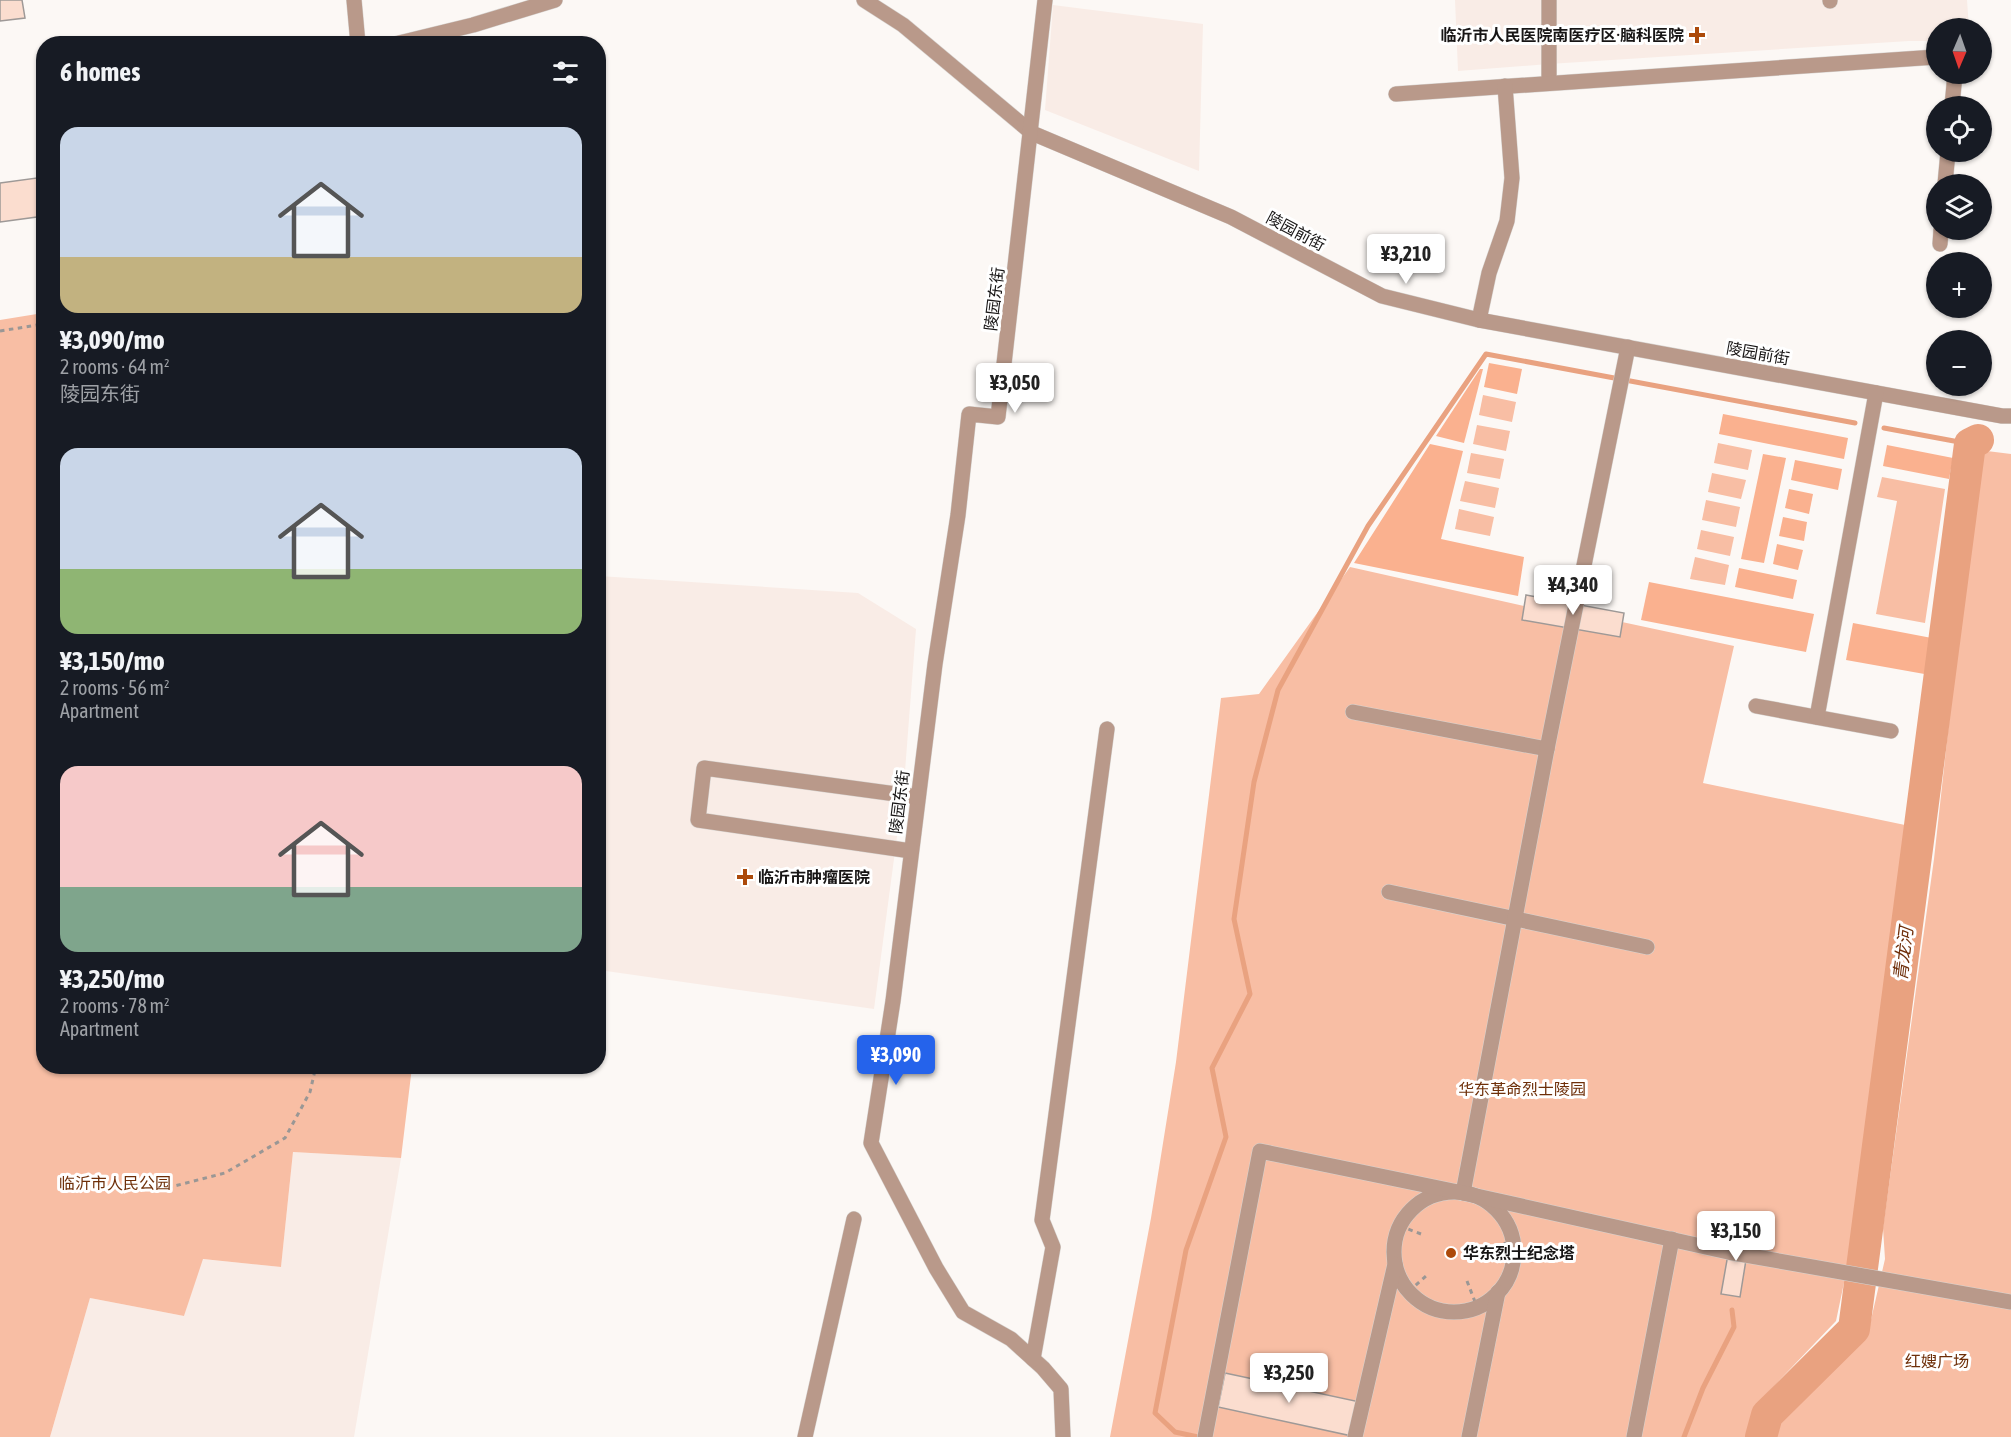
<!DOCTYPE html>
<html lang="en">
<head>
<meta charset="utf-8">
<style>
	body { margin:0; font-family:"Asap Condensed","Noto Sans SC",sans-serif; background:#242831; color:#f1f3f6; height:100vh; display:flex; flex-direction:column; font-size:22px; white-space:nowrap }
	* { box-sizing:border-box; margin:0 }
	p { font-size:20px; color:#9ea1a6 }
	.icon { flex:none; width:33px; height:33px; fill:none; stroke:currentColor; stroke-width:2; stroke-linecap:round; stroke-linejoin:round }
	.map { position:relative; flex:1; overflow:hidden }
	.drawer { position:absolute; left:36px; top:36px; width:570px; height:1038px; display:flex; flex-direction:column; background:#171b24; border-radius:24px; box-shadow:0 2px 4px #0004 }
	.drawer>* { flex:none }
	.needle { width:39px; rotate:182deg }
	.buttons { position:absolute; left:1926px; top:18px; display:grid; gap:12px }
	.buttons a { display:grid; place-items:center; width:66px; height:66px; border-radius:50%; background:#171b24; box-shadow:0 2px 4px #0004; font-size:30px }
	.price { position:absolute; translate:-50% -51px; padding:0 14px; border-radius:6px; background:#fff; color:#222; font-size:20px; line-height:39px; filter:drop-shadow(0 2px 3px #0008) }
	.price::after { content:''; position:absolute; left:50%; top:36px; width:18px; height:14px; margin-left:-9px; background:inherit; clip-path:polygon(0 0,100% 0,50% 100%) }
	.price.active { background:#2563eb; color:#fff }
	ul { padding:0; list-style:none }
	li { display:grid; align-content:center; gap:12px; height:318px; padding:0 24px }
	li span { display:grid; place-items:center; height:186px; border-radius:18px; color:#555 }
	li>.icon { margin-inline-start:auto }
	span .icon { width:108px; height:108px; fill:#fffc; stroke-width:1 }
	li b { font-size:26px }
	h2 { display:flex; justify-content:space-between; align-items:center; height:72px; padding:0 24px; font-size:26px }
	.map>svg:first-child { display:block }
	.built { fill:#f9ece6 }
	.green { fill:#f8bea4 }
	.forest { fill:#fab18f }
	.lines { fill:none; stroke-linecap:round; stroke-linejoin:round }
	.stream { stroke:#e9a280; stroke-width:5 }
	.river { stroke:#e9a280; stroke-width:32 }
	.building { fill:#fbddcf; stroke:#9e9997; stroke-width:1.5 }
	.minor-casing { stroke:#d7d4d1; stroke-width:16 }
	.path { stroke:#9a9795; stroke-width:3; stroke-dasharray:4.5 4.5; stroke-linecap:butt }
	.minor { stroke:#b9998a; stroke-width:15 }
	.poi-dot { fill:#ac4a0b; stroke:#fff; stroke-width:2 }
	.labels { text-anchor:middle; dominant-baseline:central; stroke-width:6; stroke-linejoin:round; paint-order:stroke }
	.poi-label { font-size:16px; font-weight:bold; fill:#171515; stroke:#fff; text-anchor:start }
	.street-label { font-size:16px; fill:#171515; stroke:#fff }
	.park-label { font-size:16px; fill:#6e2f09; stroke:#fff }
	.water-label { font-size:18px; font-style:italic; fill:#70300b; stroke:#fff }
</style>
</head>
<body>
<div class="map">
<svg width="2011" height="1437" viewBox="0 0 2011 1437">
	<rect width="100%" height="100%" fill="#fcf8f5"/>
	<g class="built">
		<polygon points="1455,0 1967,0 1969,28 1936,28 1936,41 1909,41 1549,64 1458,71"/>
		<polygon points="1053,5 1203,24 1199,171 1045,110"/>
		<polygon points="599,576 858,593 916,629 904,784 874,1009 599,970"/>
		<polygon points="293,1152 401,1158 354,1437 50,1437 90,1298 184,1316 202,1259 281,1267"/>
	</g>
	<g class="green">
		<polygon points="43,313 44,1066 412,1067 401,1158 293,1152 281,1267 203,1259 184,1316 90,1298 50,1437 0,1437 0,320"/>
		<polygon points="1483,395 1516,402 1512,422 1479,415"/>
		<polygon points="1477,425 1510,431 1506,451 1473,444"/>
		<polygon points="1718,443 1752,450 1748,470 1714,463"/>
		<polygon points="1979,450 2011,454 2011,1437 1773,1437 1777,1420 1867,1337 1885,1259 1883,1228 1934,859"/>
		<polygon points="1471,453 1504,459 1500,479 1467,473"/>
		<polygon points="1712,473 1746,480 1741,499 1708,492"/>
		<polygon points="1882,477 1945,489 1925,623 1876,614 1897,501 1877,497"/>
		<polygon points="1465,481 1499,488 1495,508 1460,501"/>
		<polygon points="1706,500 1740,507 1736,527 1702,520"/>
		<polygon points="1459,509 1494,517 1490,536 1455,529"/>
		<polygon points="1701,530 1734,537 1730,556 1697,549"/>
		<polygon points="1695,557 1729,565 1725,585 1690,579"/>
		<polygon points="1350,567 1524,606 1522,620 1622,622 1734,646 1703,783 1905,825 1850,1254 1836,1321 1754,1407 1746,1437 1110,1437 1151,1218 1176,1062 1221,698 1259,694"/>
	</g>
	<g class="forest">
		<polygon points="1489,363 1522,369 1517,394 1484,387"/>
		<polygon points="1480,369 1483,369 1464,443 1436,436"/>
		<polygon points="1723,414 1848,438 1844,459 1719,434"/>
		<polygon points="1430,444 1463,451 1441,539 1524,557 1518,596 1354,563"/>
		<polygon points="1887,445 1953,458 1949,479 1883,466"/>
		<polygon points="1763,454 1786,458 1764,563 1741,559"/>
		<polygon points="1795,460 1842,469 1838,490 1791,480"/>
		<polygon points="1789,489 1813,494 1809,514 1785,508"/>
		<polygon points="1783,517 1807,522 1804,541 1779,536"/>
		<polygon points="1777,544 1803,550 1798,570 1773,564"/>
		<polygon points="1739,568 1797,580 1793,599 1735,587"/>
		<polygon points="1649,582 1814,614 1806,652 1641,620"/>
		<polygon points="1853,623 1937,639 1930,675 1846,660"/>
	</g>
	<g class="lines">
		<g class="stream">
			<polyline points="1884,428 1970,444"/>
			<polyline points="1198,1437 1175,1432 1155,1413 1186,1250 1226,1137 1212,1068 1250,994 1234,919 1254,782 1278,690 1368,526 1486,354 1855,423"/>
			<polyline points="1684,1437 1703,1388 1734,1327 1732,1310"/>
		</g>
		<polyline class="river" points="1761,1437 1767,1415 1854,1329 1970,444 1978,440"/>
	</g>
	<g class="building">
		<polygon points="0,0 22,0 25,18 0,21"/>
		<polygon points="44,177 44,216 0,222 0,183"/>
		<polygon points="1526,595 1624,613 1620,637 1522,620"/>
		<polygon points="1733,1226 1751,1229 1740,1297 1721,1294"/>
		<polygon points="1225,1373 1360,1402 1352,1436 1218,1407"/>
	</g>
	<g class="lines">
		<defs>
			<g id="minor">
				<polyline points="354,0 358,44"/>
				<polyline points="864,0 903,25 1032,133 1231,217 1382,296 1479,320 2002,416 2011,416"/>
				<polyline points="1045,0 998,417 969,414 958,515 935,664 893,1001 871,1143 936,1268 963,1312 1011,1339 1043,1368 1061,1389 1063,1437"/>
				<polyline points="1549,0 1549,83"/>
				<polyline points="1830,0 1830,1"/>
				<polyline points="395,44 473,25 555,0"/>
				<polyline points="1396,94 1936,57"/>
				<polyline points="1952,106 1955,74"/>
				<polyline points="1945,184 1948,152"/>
				<polyline points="1940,244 1941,230"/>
				<polyline points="1479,320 1489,273 1507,221 1512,178 1505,86"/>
				<polyline points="1756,706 1891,731"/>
				<polyline points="1353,712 1547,749"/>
				<polyline points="1817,717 1876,393"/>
				<polyline points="911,851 698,820 704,768 918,797"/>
				<polyline points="1389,892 1647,947"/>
				<circle cx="1454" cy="1252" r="60"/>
				<polyline points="1463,1193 1547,749 1628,347"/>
				<polyline points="1033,1359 1053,1247 1042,1220 1107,729"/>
				<polyline points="805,1437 854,1219"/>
				<polyline points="1205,1437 1260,1151 1463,1193 1728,1252 2011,1302"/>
				<polyline points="1355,1437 1395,1264"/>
				<polyline points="1469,1437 1498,1292"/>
				<polyline points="1634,1437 1672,1239"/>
			</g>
		</defs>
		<use href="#minor" class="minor-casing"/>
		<g class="path">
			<polyline points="0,331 44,324"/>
			<polyline points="159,1190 225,1173 285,1138 310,1092 316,1066"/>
			<polyline points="1400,1226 1421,1234"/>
			<polyline points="1486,1247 1513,1242"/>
			<polyline points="1467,1281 1477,1307"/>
			<polyline points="1409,1291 1426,1276"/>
		</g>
		<use href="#minor" class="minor"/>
	</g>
	<g class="poi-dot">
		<path d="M1694 26h6v6h6v6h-6v6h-6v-6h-6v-6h6z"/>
		<path d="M742 868h6v6h6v6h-6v6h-6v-6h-6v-6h6z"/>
		<circle cx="1451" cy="1253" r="6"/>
	</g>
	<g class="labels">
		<g class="poi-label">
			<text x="1684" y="35" text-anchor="end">临沂市人民医院南医疗区·脑科医院</text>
			<text x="758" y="877">临沂市肿瘤医院</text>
			<text x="1463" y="1253">华东烈士纪念塔</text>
		</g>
		<g class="street-label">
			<text transform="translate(1296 231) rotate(28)">陵园前街</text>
			<text transform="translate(994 299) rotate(-83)">陵园东街</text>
			<text transform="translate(1758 353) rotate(10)">陵园前街</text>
			<text transform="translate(899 802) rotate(-83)">陵园东街</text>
		</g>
		<g class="park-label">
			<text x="1522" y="1089">华东革命烈士陵园</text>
			<text x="115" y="1183">临沂市人民公园</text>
			<text x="1937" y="1361">红嫂广场</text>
		</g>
		<g class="water-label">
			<text transform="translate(1903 954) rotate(-83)">青龙河</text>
		</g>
	</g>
</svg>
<div class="buttons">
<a><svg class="needle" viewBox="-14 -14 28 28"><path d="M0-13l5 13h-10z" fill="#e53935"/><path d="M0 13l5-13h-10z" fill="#9ea1a6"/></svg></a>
<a><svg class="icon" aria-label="locate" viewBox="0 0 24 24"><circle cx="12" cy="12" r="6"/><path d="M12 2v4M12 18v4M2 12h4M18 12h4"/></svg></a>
<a><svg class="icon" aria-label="layers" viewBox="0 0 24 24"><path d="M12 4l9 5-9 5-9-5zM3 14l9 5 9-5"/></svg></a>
<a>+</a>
<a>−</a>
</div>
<b class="price" style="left:1406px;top:285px">¥3,210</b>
<b class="price" style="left:1015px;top:414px">¥3,050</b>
<b class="price" style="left:1573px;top:616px">¥4,340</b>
<b class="price active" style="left:896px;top:1086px">¥3,090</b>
<b class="price" style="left:1736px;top:1262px">¥3,150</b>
<b class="price" style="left:1289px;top:1404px">¥3,250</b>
<section class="drawer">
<h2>6 homes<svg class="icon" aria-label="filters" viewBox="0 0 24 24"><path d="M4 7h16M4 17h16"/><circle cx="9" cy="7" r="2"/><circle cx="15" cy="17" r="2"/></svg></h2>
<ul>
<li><span style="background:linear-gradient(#c9d6e8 70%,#c2b280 0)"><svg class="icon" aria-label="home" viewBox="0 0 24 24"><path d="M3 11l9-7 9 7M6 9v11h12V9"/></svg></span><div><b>¥3,090/mo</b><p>2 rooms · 64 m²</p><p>陵园东街</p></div></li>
<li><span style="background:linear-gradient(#c9d6e8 65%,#8fb573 0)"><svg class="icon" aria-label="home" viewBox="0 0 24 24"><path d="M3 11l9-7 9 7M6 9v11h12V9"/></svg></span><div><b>¥3,150/mo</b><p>2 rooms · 56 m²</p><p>Apartment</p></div></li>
<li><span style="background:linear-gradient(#f6c9c9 65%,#7fa58c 0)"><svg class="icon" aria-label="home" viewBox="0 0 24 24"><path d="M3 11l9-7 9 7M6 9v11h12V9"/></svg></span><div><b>¥3,250/mo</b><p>2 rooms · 78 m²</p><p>Apartment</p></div></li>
</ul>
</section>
</div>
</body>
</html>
